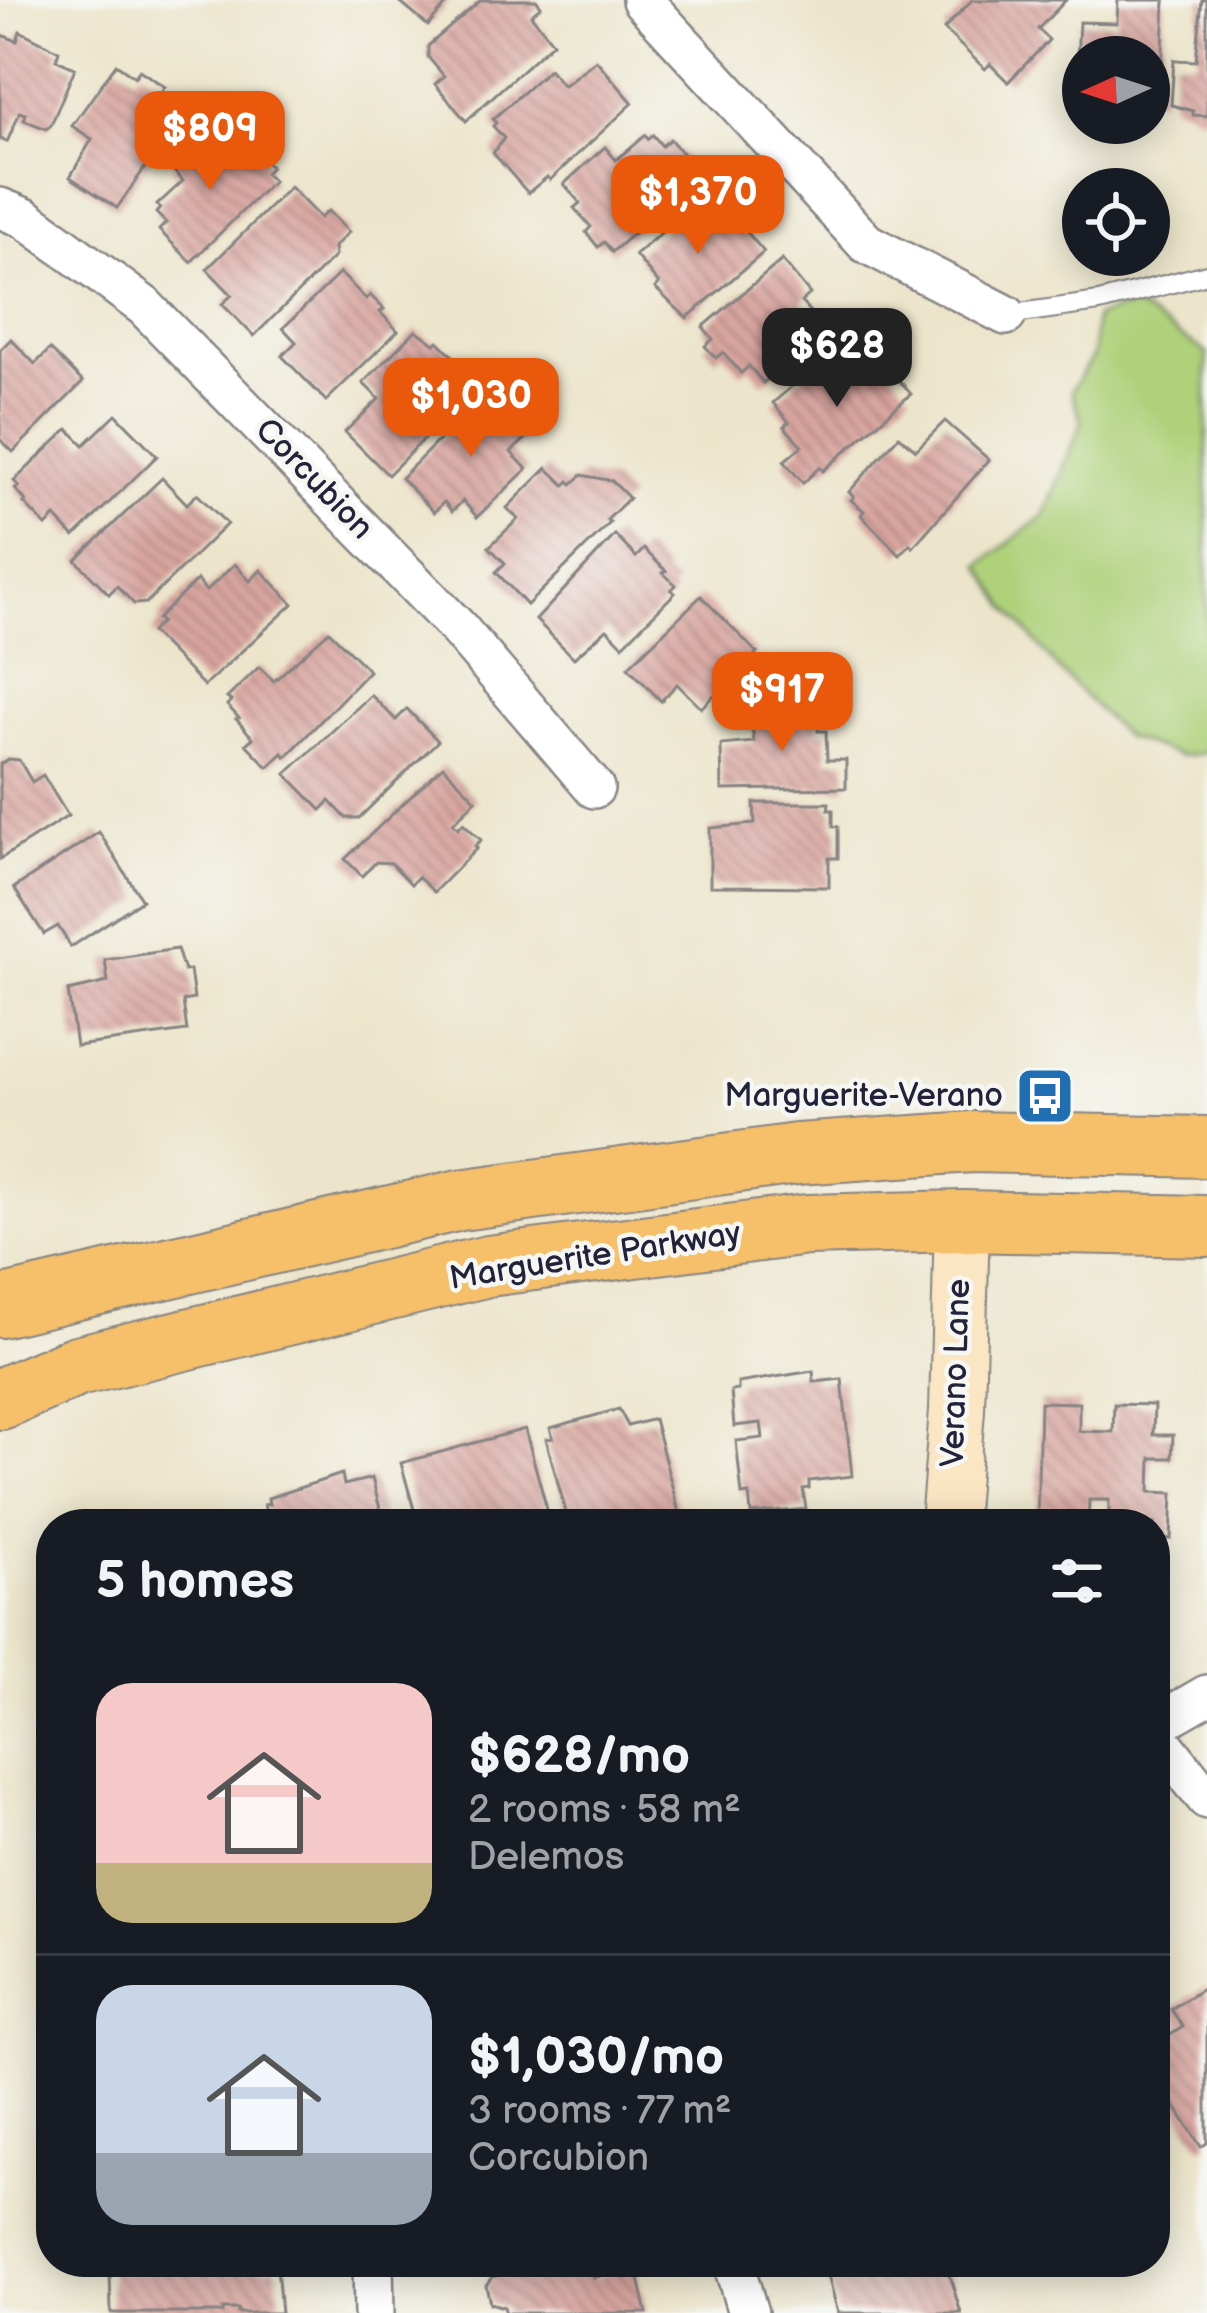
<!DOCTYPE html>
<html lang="en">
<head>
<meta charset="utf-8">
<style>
	body { margin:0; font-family:"Balsamiq Sans",sans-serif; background:#20242c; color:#f1f3f6; height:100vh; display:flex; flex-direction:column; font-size:45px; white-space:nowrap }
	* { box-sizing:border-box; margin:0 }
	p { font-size:39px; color:#9ea1a6 }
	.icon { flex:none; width:66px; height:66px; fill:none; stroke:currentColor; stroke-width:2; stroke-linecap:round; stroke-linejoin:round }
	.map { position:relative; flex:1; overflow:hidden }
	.side { position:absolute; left:36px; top:1509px; width:1134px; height:768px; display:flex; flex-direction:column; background:#171b24; border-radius:48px; box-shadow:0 6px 30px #0003 }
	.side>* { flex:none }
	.needle { width:78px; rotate:267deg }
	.buttons { position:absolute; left:1062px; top:36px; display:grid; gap:24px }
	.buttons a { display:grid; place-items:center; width:108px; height:108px; border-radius:50%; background:#171b24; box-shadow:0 6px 30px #0003; font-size:60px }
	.price { position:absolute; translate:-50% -102px; padding:0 27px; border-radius:24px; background:#ea580c; color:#fff; font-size:39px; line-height:78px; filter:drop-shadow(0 3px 6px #0008) }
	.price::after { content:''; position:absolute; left:50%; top:72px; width:36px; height:27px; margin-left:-18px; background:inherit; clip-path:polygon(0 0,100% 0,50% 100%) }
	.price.active { background:#222; color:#fff }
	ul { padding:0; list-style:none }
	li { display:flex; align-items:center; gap:36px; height:300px; padding:0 60px }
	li+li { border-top:3px solid #363941 }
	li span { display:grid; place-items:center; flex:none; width:336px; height:240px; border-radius:36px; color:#555 }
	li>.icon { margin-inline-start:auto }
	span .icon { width:144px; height:144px; fill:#fffc; stroke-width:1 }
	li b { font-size:51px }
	h2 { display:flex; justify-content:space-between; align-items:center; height:144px; padding:0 60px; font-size:51px }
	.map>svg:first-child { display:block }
	.green { fill:#aed17a; stroke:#687a5a; stroke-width:3 }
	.building { fill:url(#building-back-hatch) }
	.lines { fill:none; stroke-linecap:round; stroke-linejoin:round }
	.lane-casing { stroke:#878483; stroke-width:22 }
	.street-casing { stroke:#878483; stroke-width:44 }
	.secondary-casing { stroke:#878483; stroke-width:58 }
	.primary-casing { stroke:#878483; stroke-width:64 }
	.lane { stroke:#fff; stroke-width:18 }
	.street { stroke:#fff; stroke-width:39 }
	.secondary { stroke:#fbe6c4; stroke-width:54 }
	.primary { stroke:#f6c06b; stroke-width:60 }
	.labels { text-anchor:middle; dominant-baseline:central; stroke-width:9; stroke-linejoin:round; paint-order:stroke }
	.street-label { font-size:33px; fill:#22223b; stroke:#f6f6f2 }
	.poi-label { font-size:33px; fill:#22223b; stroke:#f6f6f2; text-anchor:end }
</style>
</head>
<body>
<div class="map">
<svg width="1207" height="2313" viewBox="0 0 1207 2313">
	<defs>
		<pattern id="building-back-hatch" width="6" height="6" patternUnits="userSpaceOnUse" patternTransform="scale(3)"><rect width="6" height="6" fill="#d9a59f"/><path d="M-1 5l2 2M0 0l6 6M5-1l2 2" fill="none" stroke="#b08683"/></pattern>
	</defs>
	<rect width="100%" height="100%" fill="#f6f6f2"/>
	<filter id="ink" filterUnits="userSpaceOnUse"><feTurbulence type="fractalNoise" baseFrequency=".00833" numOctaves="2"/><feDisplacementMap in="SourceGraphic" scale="24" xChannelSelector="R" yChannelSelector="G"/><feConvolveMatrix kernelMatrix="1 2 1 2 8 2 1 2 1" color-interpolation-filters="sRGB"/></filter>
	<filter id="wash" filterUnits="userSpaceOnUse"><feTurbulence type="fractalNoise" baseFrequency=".004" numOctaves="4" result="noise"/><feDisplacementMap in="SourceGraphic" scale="48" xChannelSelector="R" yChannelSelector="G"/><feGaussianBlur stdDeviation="2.7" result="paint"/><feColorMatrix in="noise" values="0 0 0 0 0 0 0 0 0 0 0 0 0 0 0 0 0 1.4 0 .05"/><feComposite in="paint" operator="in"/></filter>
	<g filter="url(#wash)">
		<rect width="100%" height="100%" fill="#ece5cb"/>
		<polygon class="green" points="1134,306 1207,353 1207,753 1180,756 1125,737 1059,670 1007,607 980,565 1044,516 1082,422 1071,391 1093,356 1095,317"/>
		<g id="blocks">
			<g class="building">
				<polygon points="397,0 450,0 428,26"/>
				<polygon points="481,0 536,0 541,6 531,15 553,42 466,121 435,84 444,76 428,57 428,46"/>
				<polygon points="972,0 1066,0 1038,29 1049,40 1008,82 990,64 985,69 944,29"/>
				<polygon points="1118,0 1165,0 1161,99 1149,98 1149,57 1083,57 1083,83 1076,83 1079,22 1117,23"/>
				<polygon points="1202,0 1207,0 1207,116 1193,115 1193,111 1171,105 1174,60 1196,61"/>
				<polygon points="20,31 59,51 56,60 75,68 51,125 46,129 24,120 26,114 20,112 7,142 0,139 0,39 2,35 17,41"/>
				<polygon points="596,60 633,103 550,180 547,177 528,193 493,153 504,138 493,126 496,123 493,119 549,69 563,86"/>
				<polygon points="116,64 135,77 139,70 165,87 160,94 184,111 117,208 70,177 92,139 72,126"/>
				<polygon points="212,128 229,146 235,140 251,158 257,153 271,167 265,173 273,181 191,262 159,230 166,223 156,213 160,208 157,205 183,181 171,168"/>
				<polygon points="645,135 648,139 653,135 662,146 670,139 701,175 612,252 604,242 598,247 586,232 591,227 574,208 580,203 564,184 605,147 616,160"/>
				<polygon points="290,187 320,218 328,211 349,232 334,247 335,256 254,336 222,304 232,295 207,269"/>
				<polygon points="696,203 708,218 723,204 764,252 687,318 655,288 659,284 635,255"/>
				<polygon points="782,260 810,294 801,302 810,312 799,322 814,339 763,383 749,366 741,373 723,352 716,358 705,346 713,339 703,327"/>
				<polygon points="340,273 366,299 370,295 384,309 380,312 398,331 326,401 282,356 296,342 283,328"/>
				<polygon points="416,330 435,344 438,341 460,363 451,371 472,391 388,475 345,432 379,399 363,383"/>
				<polygon points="11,339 35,364 50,349 83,382 13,452 0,439 0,350"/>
				<polygon points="856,350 871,367 880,358 911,394 823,471 820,467 803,483 784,461 802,446 784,426 789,422 773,403 816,365 826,377"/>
				<polygon points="493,393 532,433 511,452 527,469 477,517 463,501 452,511 444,502 434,512 401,478 470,409 473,412"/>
				<polygon points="116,414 157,456 74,537 55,517 46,526 24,503 26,501 15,489 19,486 14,481 68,429 84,445"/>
				<polygon points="945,421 989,460 913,547 910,544 900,555 861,515 864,511 851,500 854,497 849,492 899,436 916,450"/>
				<polygon points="547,468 565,485 569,481 572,484 582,475 612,481 629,498 607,520 610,523 527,605 496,572 505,563 489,547 518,519 507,508"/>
				<polygon points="162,478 187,504 197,494 227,524 146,603 134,604 117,586 109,594 76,560"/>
				<polygon points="615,535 636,557 644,549 666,571 663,573 676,585 671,590 675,593 623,645 607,629 574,658 536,620"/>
				<polygon points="235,564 250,581 261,570 293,604 204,686 151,632 161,622 157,619 197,580 206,591"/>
				<polygon points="701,596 757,653 701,708 677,684 661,701 628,667"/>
				<polygon points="329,631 369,671 286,757 283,753 268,767 246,744 253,738 236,719 239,718 227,705 231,701 227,698 259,667 274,681"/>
				<polygon points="371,695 396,720 407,709 438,741 359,818 346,818 330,801 321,810 286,774"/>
				<polygon points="754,707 818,707 818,731 826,731 827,760 846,760 846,788 722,790 721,745 754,742 750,712"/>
				<polygon points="8,759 19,760 32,782 43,775 68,816 0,859 0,764"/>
				<polygon points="443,766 476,800 453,823 458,828 463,823 481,840 475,846 477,848 434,892 418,877 411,884 391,863 376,862 362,876 345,859"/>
				<polygon points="754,803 829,803 828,810 833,810 833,826 838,827 838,858 829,858 829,887 710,886 710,828 755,824"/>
				<polygon points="99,832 142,900 71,947 58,926 44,934 14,888"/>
				<polygon points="177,949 184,971 190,970 194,999 183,1001 187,1031 76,1046 68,991 108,982 105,960"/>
				<polygon points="813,1371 814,1382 842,1379 852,1476 809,1481 809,1488 803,1489 806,1509 751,1514 749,1494 742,1495 736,1441 763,1438 761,1423 734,1426 731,1391 738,1390 738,1383"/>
				<polygon points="1040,1402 1079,1403 1079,1431 1113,1432 1114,1404 1154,1405 1153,1435 1173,1435 1172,1458 1151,1458 1150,1492 1173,1493 1171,1539 1155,1539 1155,1524 1109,1524 1109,1500 1089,1500 1088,1524 1037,1524"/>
				<polygon points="619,1409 628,1426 654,1419 680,1516 649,1524 569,1524 546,1439 553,1438 550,1428"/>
				<polygon points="525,1429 551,1524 418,1524 401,1463"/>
				<polygon points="342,1474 344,1485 372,1478 384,1524 269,1524 264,1505 269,1504 268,1498"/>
				<polygon points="1207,1986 1207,2143 1201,2147 1169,2096 1155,2105 1155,2012 1170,2035 1183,2027 1171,2009"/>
				<polygon points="508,2262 590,2262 594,2278 627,2267 626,2262 635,2262 647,2313 506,2313 504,2307 490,2303 486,2285 492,2277 510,2272"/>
				<polygon points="866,2262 945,2262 961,2313 838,2313 828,2275"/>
				<polygon points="277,2267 281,2313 238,2313 238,2309 223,2309 223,2313 111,2313 110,2271"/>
			</g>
		</g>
	</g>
	<g filter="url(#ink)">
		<use href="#blocks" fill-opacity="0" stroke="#878483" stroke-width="3"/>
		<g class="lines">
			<defs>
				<polyline id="lane" points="1006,315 1099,302 1207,274"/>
				<g id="street">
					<polyline points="642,0 866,243 1006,315"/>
					<polyline points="0,208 25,218 144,306 457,627 594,788"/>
					<polyline points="1155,1725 1207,1695"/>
					<polyline points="1155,1734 1207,1799"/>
					<polyline points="373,2262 374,2313"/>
					<polyline points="733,2262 748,2313"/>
				</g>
				<polyline id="secondary" points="948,1524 957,1410 962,1221"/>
				<g id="primary">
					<polyline points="0,1307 460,1200 797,1154 972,1142 1207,1147"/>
					<polyline points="0,1399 77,1366 488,1266 807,1225 962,1221 1207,1226"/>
				</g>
			</defs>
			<use href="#lane" class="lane-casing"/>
			<use href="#street" class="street-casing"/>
			<use href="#secondary" class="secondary-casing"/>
			<use href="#primary" class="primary-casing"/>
			<use href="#lane" class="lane"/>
			<use href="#street" class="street"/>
			<use href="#secondary" class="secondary"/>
			<use href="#primary" class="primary"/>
		</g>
	</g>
	<defs>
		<symbol id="bus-square" viewBox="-11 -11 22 22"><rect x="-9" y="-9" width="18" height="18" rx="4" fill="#1f6fb2" stroke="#f6f6f2"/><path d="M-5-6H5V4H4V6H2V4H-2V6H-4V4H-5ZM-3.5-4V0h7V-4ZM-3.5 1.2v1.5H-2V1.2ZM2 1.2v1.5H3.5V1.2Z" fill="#fff"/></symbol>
	</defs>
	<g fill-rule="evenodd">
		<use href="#bus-square" x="1012" y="1063" width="66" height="66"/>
	</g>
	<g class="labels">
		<g class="street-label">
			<text transform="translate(314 479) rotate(46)">Corcubion</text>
			<text transform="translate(595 1256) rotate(-9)">Marguerite Parkway</text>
			<text transform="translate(956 1373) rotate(-88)">Verano Lane</text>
		</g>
		<g class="poi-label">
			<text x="1003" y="1096">Marguerite-Verano</text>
		</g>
	</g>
</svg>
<div class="buttons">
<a><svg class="needle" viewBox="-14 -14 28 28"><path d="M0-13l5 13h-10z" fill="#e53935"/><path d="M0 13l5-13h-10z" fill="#9ea1a6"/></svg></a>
<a><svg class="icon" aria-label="locate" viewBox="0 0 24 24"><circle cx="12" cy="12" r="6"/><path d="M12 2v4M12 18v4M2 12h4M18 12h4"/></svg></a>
</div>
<b class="price" style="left:210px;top:193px">$809</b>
<b class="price" style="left:698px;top:257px">$1,370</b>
<b class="price active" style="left:837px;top:410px">$628</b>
<b class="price" style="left:471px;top:460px">$1,030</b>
<b class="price" style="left:782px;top:754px">$917</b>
<section class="side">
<h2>5 homes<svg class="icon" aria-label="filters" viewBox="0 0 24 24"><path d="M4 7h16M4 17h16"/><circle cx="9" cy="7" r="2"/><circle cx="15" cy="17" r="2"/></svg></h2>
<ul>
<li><span style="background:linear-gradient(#f6c9c9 75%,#c2b280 0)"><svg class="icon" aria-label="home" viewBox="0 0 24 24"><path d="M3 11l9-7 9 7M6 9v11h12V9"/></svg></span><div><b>$628/mo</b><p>2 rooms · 58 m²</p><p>Delemos</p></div></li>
<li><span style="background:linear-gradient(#c9d6e8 70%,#9aa5b1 0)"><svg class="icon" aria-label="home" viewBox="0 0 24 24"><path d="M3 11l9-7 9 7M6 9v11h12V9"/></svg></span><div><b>$1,030/mo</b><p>3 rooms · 77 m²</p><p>Corcubion</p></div></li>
</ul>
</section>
</div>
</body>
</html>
